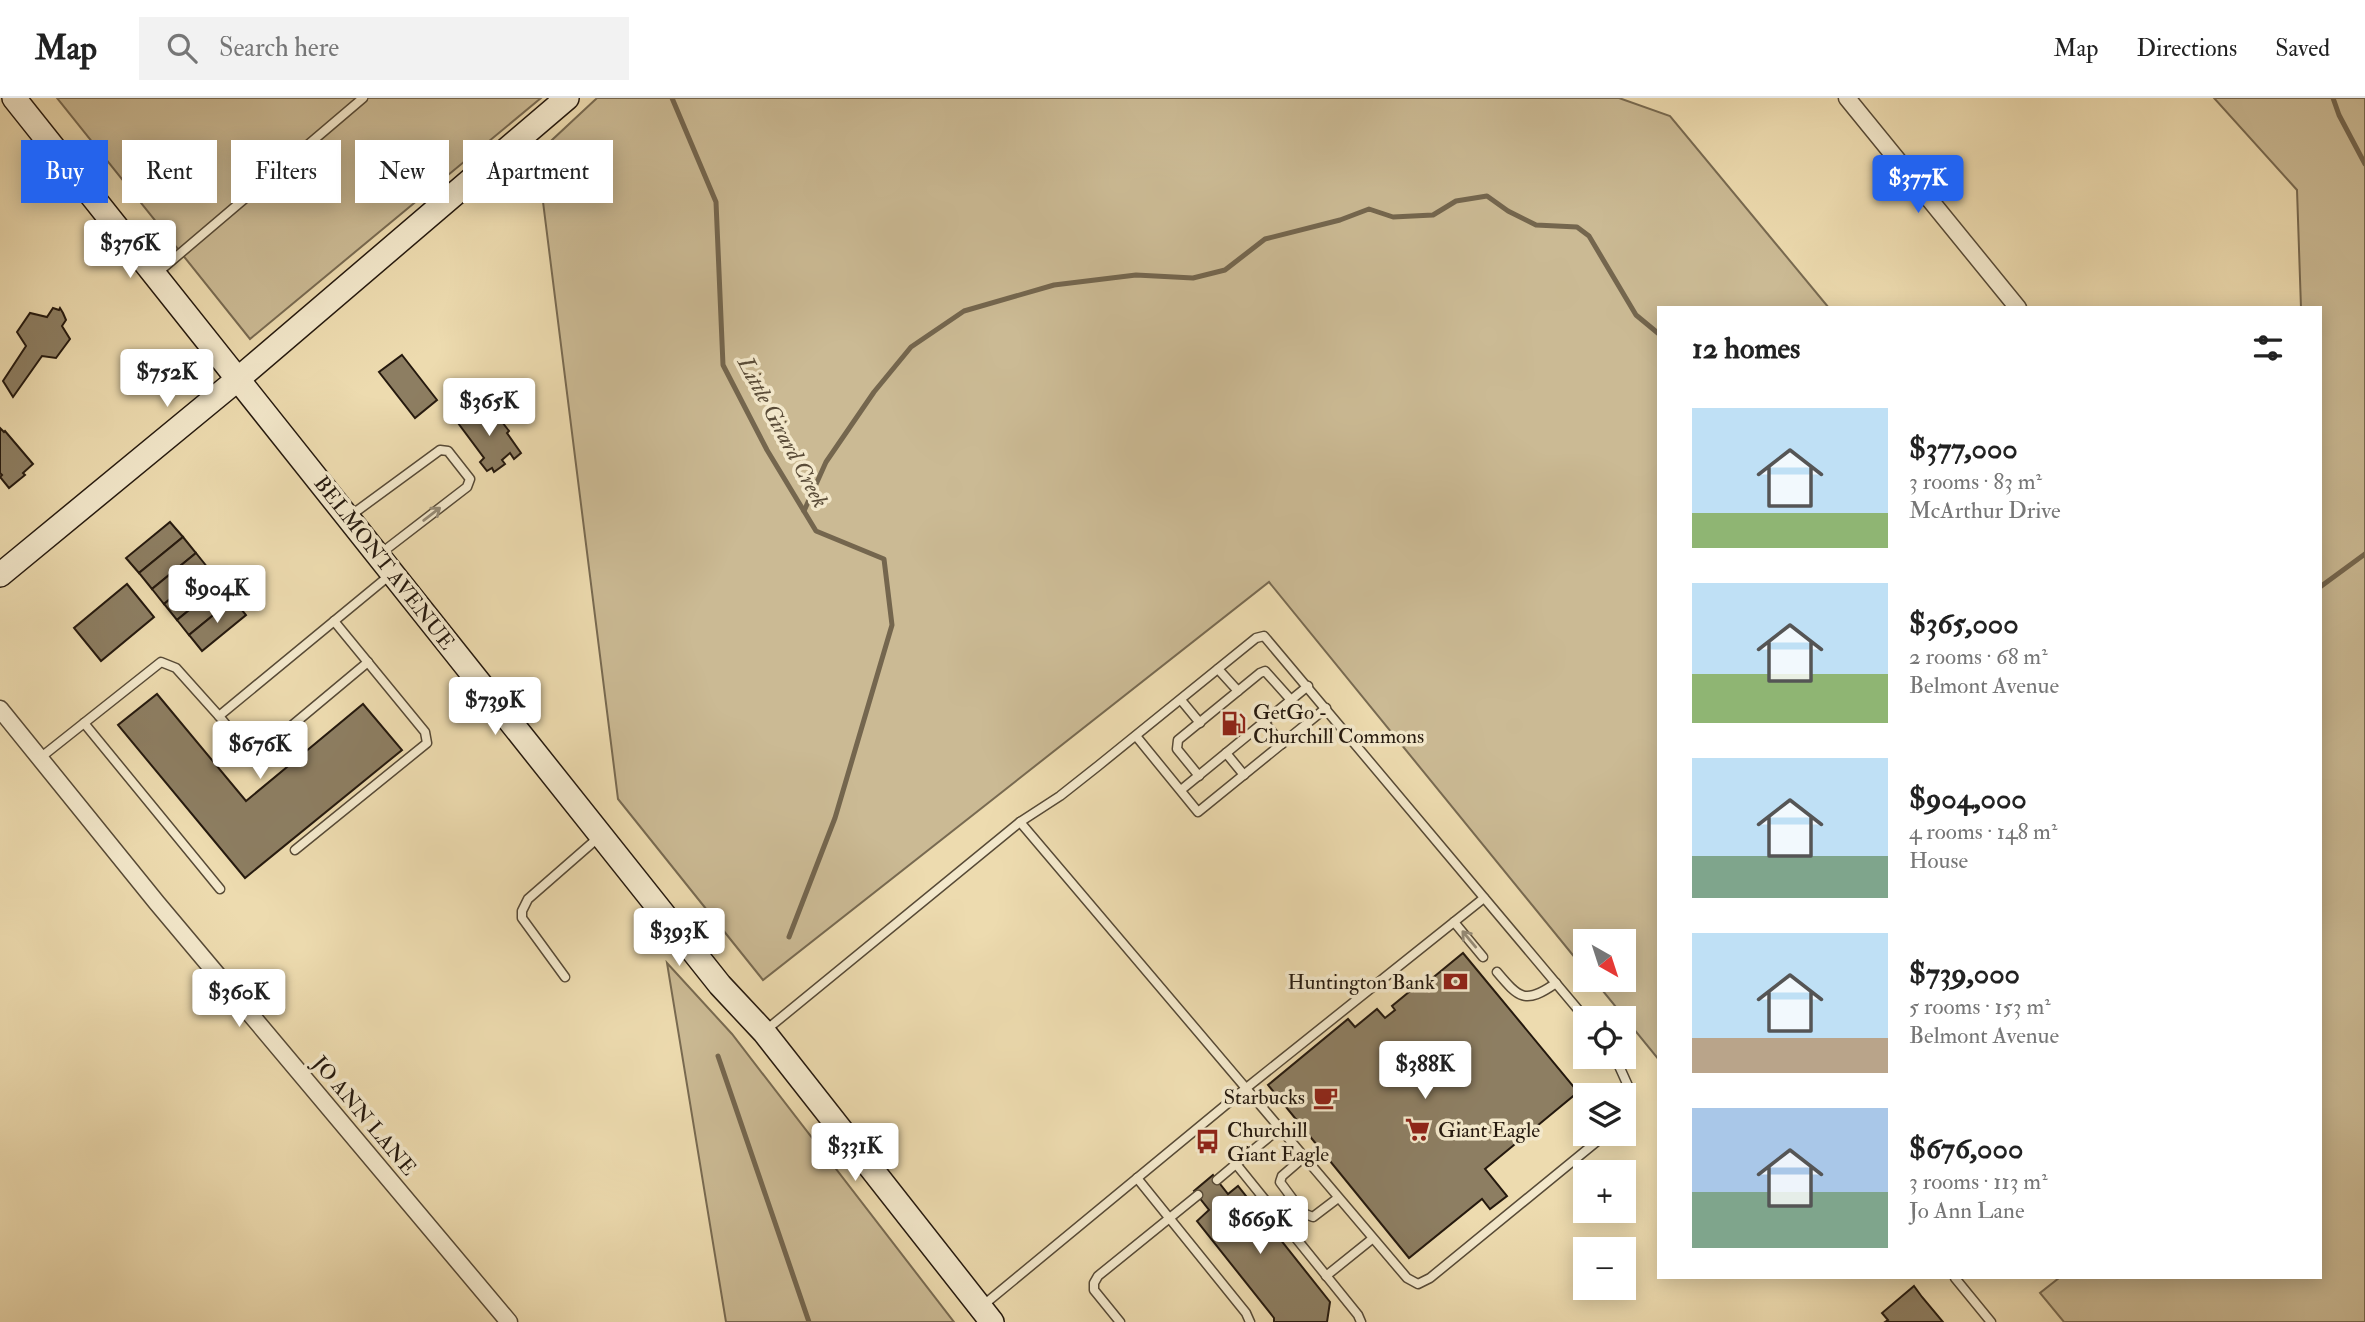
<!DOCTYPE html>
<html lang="en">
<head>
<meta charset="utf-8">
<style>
	body { margin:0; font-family:"IM FELL Double Pica",serif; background:#f2f2f2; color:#222; height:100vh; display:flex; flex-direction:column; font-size:26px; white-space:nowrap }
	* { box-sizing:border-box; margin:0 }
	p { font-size:23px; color:#767676 }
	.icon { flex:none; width:38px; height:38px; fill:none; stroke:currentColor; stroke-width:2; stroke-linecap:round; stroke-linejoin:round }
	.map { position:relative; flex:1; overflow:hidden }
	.sheet { position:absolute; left:1657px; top:208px; width:665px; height:973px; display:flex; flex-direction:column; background:#fff; border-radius:0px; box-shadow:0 4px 18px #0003 }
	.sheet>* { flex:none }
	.top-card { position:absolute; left:21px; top:42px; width:665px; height:63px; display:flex; gap:14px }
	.needle { width:46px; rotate:141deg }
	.fabs { position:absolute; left:1573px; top:831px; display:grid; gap:14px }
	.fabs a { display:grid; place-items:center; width:63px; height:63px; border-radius:0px; background:#fff; box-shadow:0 4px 18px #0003; font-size:35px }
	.price { position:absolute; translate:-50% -60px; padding:0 16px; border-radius:7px; background:#fff; color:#222; font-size:23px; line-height:46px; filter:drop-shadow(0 2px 4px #0008) }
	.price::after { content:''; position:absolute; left:50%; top:42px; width:21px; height:16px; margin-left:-10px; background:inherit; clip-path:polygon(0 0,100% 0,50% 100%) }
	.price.active { background:#2563eb; color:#fff }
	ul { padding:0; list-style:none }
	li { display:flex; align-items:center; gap:21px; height:175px; padding:0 35px }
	li span { display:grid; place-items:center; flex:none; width:196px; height:140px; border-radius:0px; color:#555 }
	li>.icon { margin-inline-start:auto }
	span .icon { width:84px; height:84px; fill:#fffc; stroke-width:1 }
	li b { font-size:30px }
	h2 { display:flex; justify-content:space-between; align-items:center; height:84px; padding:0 35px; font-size:30px }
	.chip { padding:0 24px; border-radius:0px; background:#fff; box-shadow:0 4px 18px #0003; font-size:24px; line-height:63px }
	.chip.active { background:#2563eb; color:#fff }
	header { display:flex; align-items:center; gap:42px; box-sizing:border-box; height:98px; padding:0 35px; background:#fff; border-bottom:2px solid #e0e0e0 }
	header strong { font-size:33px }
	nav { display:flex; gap:38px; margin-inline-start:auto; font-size:24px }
	.search { width:490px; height:63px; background:#f2f2f2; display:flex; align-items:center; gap:18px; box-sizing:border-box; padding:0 24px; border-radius:0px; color:#767676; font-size:26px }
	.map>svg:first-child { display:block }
	.green { fill:#cbba94; stroke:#786a51; stroke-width:2 }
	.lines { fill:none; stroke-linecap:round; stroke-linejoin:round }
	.stream { stroke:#74664e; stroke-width:5 }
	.building { fill:#8d7e62; stroke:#25190e; stroke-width:2 }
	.lane-casing { stroke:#574a36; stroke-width:11 }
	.street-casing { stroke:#574a36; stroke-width:19 }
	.secondary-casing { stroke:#25190e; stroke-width:26 }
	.lane { stroke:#f3e8cb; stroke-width:8 }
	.street { stroke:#f3e8cb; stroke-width:16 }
	.secondary { stroke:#f3e8cb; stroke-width:23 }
	.oneway { stroke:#968b76 }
	.labels { text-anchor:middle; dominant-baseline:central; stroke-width:7; stroke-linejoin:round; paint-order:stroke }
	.street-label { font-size:21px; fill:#25190e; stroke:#f3e8cb }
	.poi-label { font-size:21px; fill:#25190e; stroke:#f3e8cb; text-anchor:start }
	.water-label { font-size:23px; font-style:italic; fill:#5a4c38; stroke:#f3e8cb }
</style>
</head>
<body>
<header>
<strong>Map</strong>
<div class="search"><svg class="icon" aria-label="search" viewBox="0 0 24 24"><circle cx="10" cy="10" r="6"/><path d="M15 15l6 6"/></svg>Search here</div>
<nav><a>Map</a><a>Directions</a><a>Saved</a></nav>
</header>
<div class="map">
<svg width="2365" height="1224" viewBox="0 0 2365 1224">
	<rect width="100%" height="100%" fill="#eddbaf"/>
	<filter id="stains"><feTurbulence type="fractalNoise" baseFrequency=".00286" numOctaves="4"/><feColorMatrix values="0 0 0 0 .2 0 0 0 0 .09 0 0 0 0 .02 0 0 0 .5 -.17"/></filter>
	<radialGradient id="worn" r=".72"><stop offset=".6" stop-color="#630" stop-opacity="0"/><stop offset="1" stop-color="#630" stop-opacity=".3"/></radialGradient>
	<g class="green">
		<polygon points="57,0 541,0 250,241"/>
		<polygon points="597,0 1619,0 1670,18 1829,210 1659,210 1659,962 1594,882 1624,882 1624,844 1586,844 1585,872 1269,484 763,882 618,701 537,56"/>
		<polygon points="2214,0 2365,0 2365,1224 2064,1224 2040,1195 2059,1180 2320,1180 2320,210 2301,210 2297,92"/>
		<polygon points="667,865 732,936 954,1224 726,1224"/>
	</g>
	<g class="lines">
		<g class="stream">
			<polyline points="672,0 716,104 723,267 767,352 816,433 884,461 892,527 835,720 789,839"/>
			<polyline points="2333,0 2339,17 2365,66"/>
			<polyline points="804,413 826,364 874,294 911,249 964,213 1054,187 1136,177 1193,180 1225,172 1265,141 1340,122 1369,111 1393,119 1433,117 1456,103 1487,98 1508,113 1536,127 1577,129 1589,138 1636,217 1659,236"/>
			<polyline points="2320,489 2365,456"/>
			<polyline points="718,958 809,1224"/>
		</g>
	</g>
	<g class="building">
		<polygon points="53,210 59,212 60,210 63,215 66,222 62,228 70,241 56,260 42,258 13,299 3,283 26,248 17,234 30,215 47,219"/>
		<polygon points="402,257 437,302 415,320 379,274"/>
		<polygon points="489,307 509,333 507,335 521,355 514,361 510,355 502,362 505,366 494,374 492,370 487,373 480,364 484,360 458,325 478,310 480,313"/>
		<polygon points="0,330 4,334 5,333 33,366 23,375 25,377 9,390 0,379 2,377 0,375"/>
		<polygon points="170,424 183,439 139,475 126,460"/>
		<polygon points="183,439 196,455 152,491 139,475"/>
		<polygon points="196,455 208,470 164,506 152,491"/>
		<polygon points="208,470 221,486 177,522 164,506"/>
		<polygon points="127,486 154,519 101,563 74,530"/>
		<polygon points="221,486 233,501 189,537 177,522"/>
		<polygon points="233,501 246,517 202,553 189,537"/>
		<polygon points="157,596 246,703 363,606 402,652 245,780 118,627"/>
		<polygon points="1463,855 1578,994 1485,1071 1507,1098 1490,1111 1482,1101 1409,1160 1268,987 1348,921 1355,929 1377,911 1385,920 1395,912 1392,908 1421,884 1424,887"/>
		<polygon points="1213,1077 1228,1096 1238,1088 1330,1204 1327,1224 1274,1224 1274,1220 1197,1123 1209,1112 1194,1093"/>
		<polygon points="1914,1188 1922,1199 1943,1224 1885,1224 1888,1222 1882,1215"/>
	</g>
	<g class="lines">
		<defs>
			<g id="lane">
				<polyline points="156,176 363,0"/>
				<polyline points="350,418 440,352 448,353 470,381 467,389 380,456"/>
				<polyline points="1218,571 1238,593"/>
				<polyline points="1181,602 1200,625"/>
				<polyline points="219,618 245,650 259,655 368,564"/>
				<polyline points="1264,624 1282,646"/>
				<polyline points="84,625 220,791"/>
				<polyline points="1136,638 1198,714 1326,610"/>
				<polyline points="1226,655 1244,677"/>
				<polyline points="40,660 161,564 176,570 219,618 390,477"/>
				<polyline points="1199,678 1177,651 1178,642 1260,575 1265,573 1291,602"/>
				<polyline points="1181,692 1308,588"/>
				<polyline points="1020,724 1407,1180 1418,1186 1430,1180 1606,1036"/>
				<polyline points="295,752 427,645 425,634 334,523"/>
				<polyline points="1454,824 1483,859"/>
				<path d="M1497,874C1519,900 1525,907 1556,885"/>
				<polyline points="565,879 522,820 522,813 528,801 599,739"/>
				<polyline points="766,932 1020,724 1060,698 1098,668 1256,540 1264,538 1586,921"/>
				<polyline points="1615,959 1629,990 1624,1004"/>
				<polyline points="1280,1030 1236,1066 1358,1217 1361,1224"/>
				<polyline points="1304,1059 1282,1078 1280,1084 1303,1115 1313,1119 1338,1100"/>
				<polyline points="1137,1080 1246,1215 1250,1224"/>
				<polyline points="1217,1082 1236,1066"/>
				<polyline points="1326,1178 1372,1141"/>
				<polyline points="1955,1180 1991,1224"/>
				<polyline points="981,1209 1245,991 1484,800"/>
				<polyline points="1120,1224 1094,1192 1094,1185 1098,1178 1198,1097"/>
			</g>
			<g id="street">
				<polyline points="1847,0 2018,210"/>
				<polyline points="0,611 157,805 509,1224"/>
			</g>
			<g id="secondary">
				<polyline points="14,0 720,887 764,934 992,1224"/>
				<polyline points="0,477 238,281 567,0"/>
			</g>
		</defs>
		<use href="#lane" class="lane-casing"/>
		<use href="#street" class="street-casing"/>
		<use href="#secondary" class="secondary-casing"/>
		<use href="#lane" class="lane"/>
		<use href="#street" class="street"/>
		<use href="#secondary" class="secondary"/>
	</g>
	<defs><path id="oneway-shaft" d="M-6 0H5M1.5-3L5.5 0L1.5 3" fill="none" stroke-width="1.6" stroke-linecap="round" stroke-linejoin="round" transform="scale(1.75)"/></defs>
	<g class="oneway">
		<use href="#oneway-shaft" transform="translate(432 416) rotate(-38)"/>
		<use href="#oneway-shaft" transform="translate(1469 841) rotate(-130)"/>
	</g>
	<defs>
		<symbol id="fuel-bare" viewBox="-9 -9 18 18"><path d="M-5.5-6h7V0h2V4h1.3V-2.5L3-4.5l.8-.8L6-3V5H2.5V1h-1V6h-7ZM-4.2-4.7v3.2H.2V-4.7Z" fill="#8f2418" stroke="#f3e8cb" stroke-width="2.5" paint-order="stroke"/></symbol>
		<symbol id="bank-bare" viewBox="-9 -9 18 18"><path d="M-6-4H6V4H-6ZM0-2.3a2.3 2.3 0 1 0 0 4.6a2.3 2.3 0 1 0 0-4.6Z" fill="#8f2418" stroke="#f3e8cb" stroke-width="2.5" paint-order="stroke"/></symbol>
		<symbol id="cafe-bare" viewBox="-9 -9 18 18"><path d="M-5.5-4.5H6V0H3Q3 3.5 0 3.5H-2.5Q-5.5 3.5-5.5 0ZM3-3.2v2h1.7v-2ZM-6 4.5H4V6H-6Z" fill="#8f2418" stroke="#f3e8cb" stroke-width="2.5" paint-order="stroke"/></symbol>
		<symbol id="supermarket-bare" viewBox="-9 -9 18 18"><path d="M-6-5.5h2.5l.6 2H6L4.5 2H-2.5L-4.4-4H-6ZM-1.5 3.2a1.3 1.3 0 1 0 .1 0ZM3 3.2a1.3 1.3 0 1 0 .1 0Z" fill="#8f2418" stroke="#f3e8cb" stroke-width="2.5" paint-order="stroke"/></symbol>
		<symbol id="bus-bare" viewBox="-9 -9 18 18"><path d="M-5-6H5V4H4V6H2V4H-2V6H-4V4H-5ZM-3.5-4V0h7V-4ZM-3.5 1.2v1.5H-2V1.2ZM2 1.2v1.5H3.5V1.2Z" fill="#8f2418" stroke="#f3e8cb" stroke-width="2.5" paint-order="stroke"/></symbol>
	</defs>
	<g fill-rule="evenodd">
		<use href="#fuel-bare" x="1216" y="608" width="35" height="35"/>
		<use href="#bank-bare" x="1438" y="866" width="35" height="35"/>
		<use href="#cafe-bare" x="1308" y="982" width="35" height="35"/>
		<use href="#supermarket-bare" x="1400" y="1014" width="35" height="35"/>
		<use href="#bus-bare" x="1190" y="1026" width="35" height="35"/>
	</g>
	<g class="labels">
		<g class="street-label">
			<text transform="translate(384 465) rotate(52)">BELMONT AVENUE</text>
			<text transform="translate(364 1018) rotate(50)">JO ANN LANE</text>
		</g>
		<g class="poi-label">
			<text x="1253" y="614">GetGo -<tspan x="1253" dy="24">Churchill Commons</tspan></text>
			<text x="1435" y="884" text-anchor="end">Huntington Bank</text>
			<text x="1305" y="999" text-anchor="end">Starbucks</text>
			<text x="1227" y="1032">Churchill<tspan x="1227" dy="24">Giant Eagle</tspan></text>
			<text x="1438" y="1032">Giant Eagle</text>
		</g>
		<g class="water-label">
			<text transform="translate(783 334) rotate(62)">Little Girard Creek</text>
		</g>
	</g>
	<rect width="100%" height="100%" filter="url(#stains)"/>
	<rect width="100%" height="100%" fill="url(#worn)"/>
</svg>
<div class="fabs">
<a><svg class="needle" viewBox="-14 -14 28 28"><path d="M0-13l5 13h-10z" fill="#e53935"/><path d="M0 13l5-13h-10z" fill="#767676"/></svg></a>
<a><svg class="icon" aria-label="locate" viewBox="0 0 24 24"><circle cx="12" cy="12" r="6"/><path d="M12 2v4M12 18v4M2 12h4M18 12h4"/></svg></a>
<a><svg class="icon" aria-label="layers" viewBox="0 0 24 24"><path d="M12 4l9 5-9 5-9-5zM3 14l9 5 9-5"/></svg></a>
<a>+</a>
<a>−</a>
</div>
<b class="price active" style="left:1918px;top:117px">$377K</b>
<b class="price" style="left:130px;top:182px">$376K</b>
<b class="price" style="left:167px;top:311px">$752K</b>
<b class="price" style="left:489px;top:340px">$365K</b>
<b class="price" style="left:217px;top:527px">$904K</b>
<b class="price" style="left:495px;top:639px">$739K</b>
<b class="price" style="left:260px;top:683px">$676K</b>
<b class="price" style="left:679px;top:870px">$393K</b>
<b class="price" style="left:239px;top:931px">$360K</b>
<b class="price" style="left:1425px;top:1003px">$388K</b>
<b class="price" style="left:855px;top:1085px">$331K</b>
<b class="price" style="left:1260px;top:1158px">$669K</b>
<div class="top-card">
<a class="chip active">Buy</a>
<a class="chip">Rent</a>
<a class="chip">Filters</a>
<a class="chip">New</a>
<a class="chip">Apartment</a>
</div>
<section class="sheet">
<h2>12 homes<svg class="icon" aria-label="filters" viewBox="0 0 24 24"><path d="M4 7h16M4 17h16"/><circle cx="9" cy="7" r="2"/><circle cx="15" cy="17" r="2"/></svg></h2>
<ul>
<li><span style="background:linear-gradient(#bfe0f5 75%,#8fb573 0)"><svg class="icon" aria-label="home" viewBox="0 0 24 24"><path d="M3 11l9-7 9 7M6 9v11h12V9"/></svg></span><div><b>$377,000</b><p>3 rooms · 83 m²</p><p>McArthur Drive</p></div></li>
<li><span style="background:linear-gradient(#bfe0f5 65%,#8fb573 0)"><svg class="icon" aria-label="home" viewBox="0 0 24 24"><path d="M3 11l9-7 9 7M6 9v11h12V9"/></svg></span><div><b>$365,000</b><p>2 rooms · 68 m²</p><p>Belmont Avenue</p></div></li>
<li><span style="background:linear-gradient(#bfe0f5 70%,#7fa58c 0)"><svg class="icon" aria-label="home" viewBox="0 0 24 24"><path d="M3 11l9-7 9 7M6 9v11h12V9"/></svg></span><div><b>$904,000</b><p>4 rooms · 148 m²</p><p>House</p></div></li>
<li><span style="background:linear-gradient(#bfe0f5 75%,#b9a48a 0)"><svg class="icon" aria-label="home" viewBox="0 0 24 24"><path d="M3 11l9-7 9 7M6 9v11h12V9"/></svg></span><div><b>$739,000</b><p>5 rooms · 153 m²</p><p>Belmont Avenue</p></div></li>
<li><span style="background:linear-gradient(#a9c7e8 60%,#7fa58c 0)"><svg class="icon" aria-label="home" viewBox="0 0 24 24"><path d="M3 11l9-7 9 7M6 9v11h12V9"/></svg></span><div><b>$676,000</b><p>3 rooms · 113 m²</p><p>Jo Ann Lane</p></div></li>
</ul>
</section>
</div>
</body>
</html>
